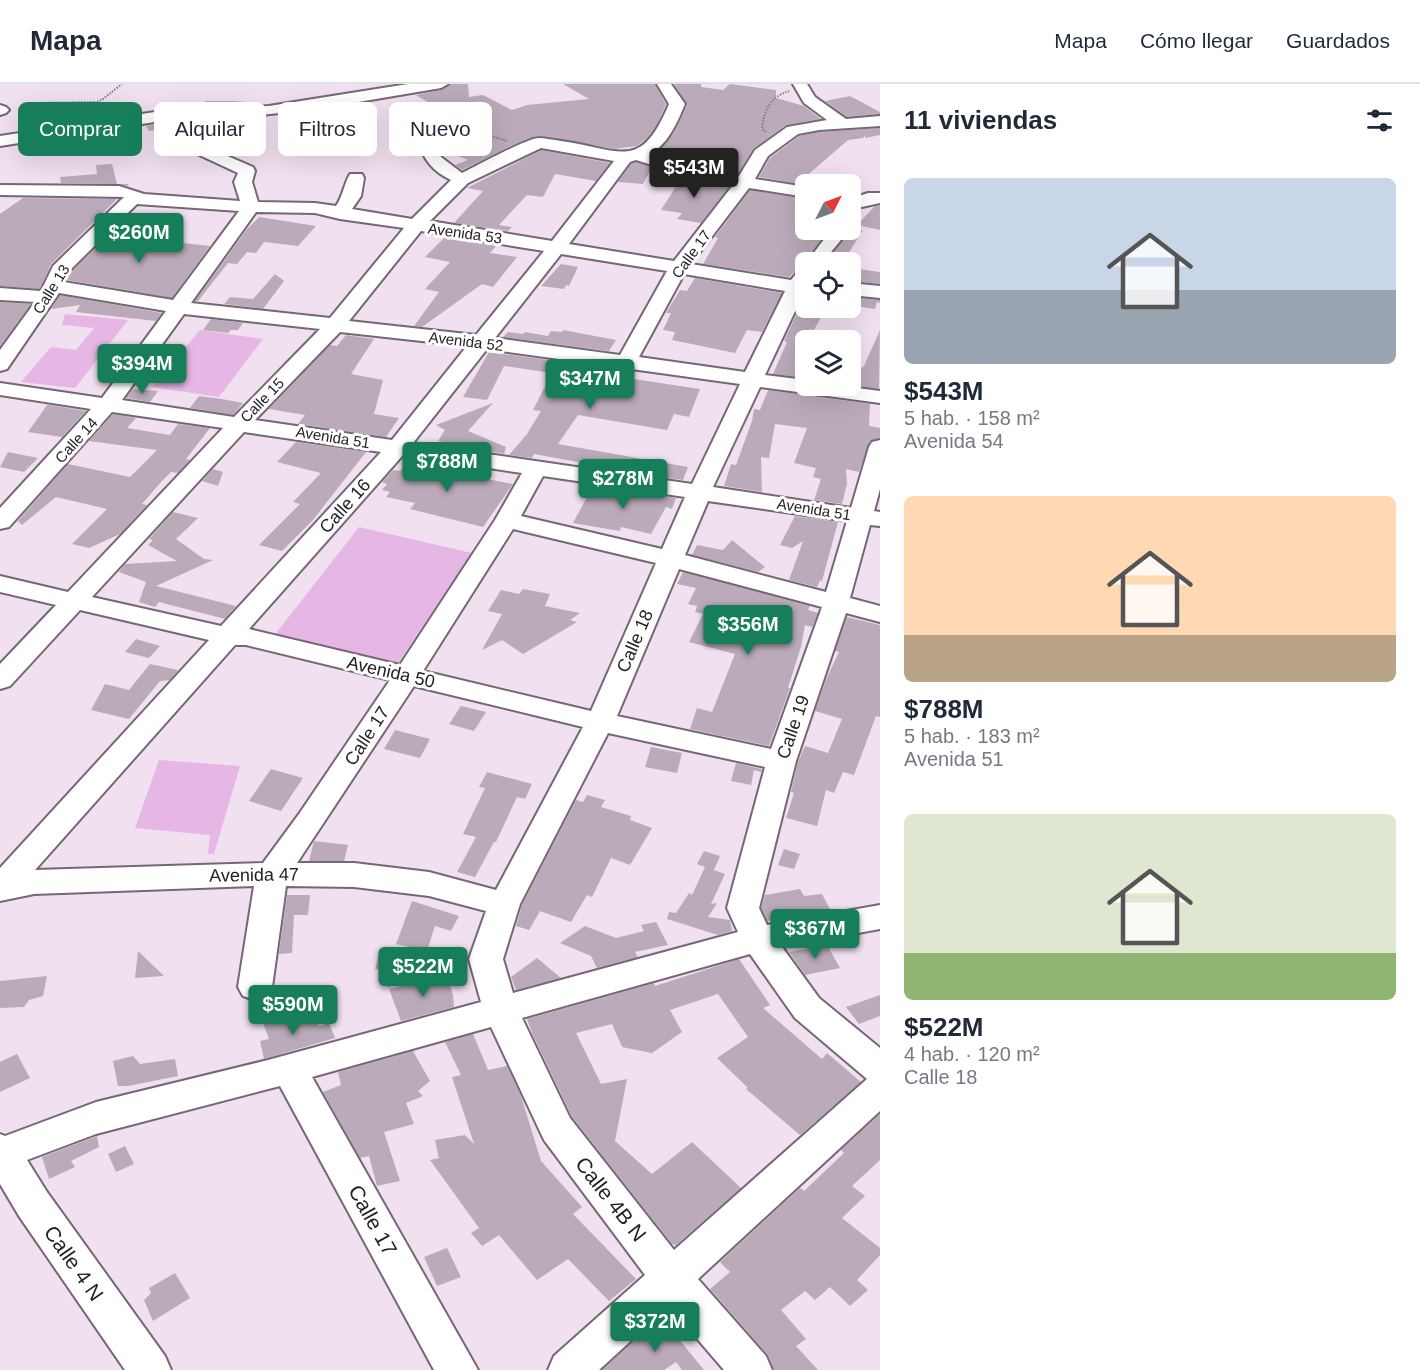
<!DOCTYPE html>
<html lang="es">
<head>
<meta charset="utf-8">
<style>
	body { margin:0; font-family:Arial,sans-serif; background:#f6f6f7; color:#1f2937; height:100vh; display:flex; flex-direction:column; font-size:22px; white-space:nowrap }
	* { box-sizing:border-box; margin:0 }
	p { font-size:20px; color:#747a83 }
	.icon { flex:none; width:33px; height:33px; fill:none; stroke:currentColor; stroke-width:2; stroke-linecap:round; stroke-linejoin:round }
	.map { position:relative; flex:1; overflow:hidden }
	.panel { display:flex; flex-direction:column; background:#fff; width:540px }
	.panel>* { flex:none }
	.hud { position:absolute; left:18px; top:18px; width:570px; height:54px; display:flex; gap:12px }
	.needle { width:39px; rotate:48deg }
	.buttons { position:absolute; left:795px; top:90px; display:grid; gap:12px }
	.buttons a { display:grid; place-items:center; width:66px; height:66px; border-radius:9px; background:#fff; box-shadow:0 6px 24px #0002; font-size:30px }
	.price { position:absolute; translate:-50% -51px; padding:0 14px; border-radius:6px; background:#167e58; color:#fff; font-size:20px; line-height:39px; filter:drop-shadow(0 2px 3px #0008) }
	.price::after { content:''; position:absolute; left:50%; top:36px; width:18px; height:14px; margin-left:-9px; background:inherit; clip-path:polygon(0 0,100% 0,50% 100%) }
	.price.on { background:#222; color:#fff }
	ul { padding:0; list-style:none }
	li { display:grid; align-content:center; gap:12px; height:318px; padding:0 24px }
	li span { display:grid; place-items:center; height:186px; border-radius:9px; color:#555 }
	li>.icon { margin-inline-start:auto }
	span .icon { width:108px; height:108px; fill:#fffc; stroke-width:1 }
	li b { font-size:26px }
	h2 { display:flex; justify-content:space-between; align-items:center; height:72px; padding:0 24px; font-size:26px }
	.chip { padding:0 21px; border-radius:9px; background:#fff; box-shadow:0 6px 24px #0002; font-size:21px; line-height:54px }
	.chip.on { background:#167e58; color:#fff }
	header { display:flex; align-items:center; gap:36px; box-sizing:border-box; height:84px; padding:0 30px; background:#fff; border-bottom:2px solid #e0e1e3 }
	header strong { font-size:28px }
	nav { display:flex; gap:33px; margin-inline-start:auto; font-size:21px }
	main { display:flex; flex:1; min-height:0 }
	.map>svg:first-child { display:block }
	.green { fill:#e6b7e5 }
	.building { fill:#bbabba }
	.lines { fill:none; stroke-linecap:round; stroke-linejoin:round }
	.minor-casing { stroke:#756775; stroke-width:4 }
	.path { stroke:#827782; stroke-width:2; stroke-dasharray:1.5 1.5; stroke-linecap:butt }
	.minor { fill:#fff; fill-rule:evenodd }
	.labels { text-anchor:middle; dominant-baseline:central; stroke-width:6; stroke-linejoin:round; paint-order:stroke }
	.far-street-label { font-size:15px; fill:#262026; stroke:#fff }
	.street-label { font-size:18px; fill:#262026; stroke:#fff }
	.near-street-label { font-size:21px; fill:#262026; stroke:#fff }
</style>
</head>
<body>
<header>
<strong>Mapa</strong>
<nav><a>Mapa</a><a>Cómo llegar</a><a>Guardados</a></nav>
</header>
<main>
<div class="map">
<svg width="880" height="1286" viewBox="0 0 880 1286">
	<rect width="100%" height="100%" fill="#f1e0f0"/>
	<g class="green">
		<polygon points="65,230 128,236 75,304 21,298 51,263 76,266 94,244 62,241"/>
		<polygon points="200,246 263,255 219,313 152,303"/>
		<polygon points="359,443 472,469 395,584 273,553"/>
		<polygon points="159,676 240,682 214,770 208,770 210,751 135,744"/>
	</g>
	<g class="building">
		<polygon points="450,0 468,0 469,13 483,11 512,26 527,21 589,15 563,0 655,0 666,20 657,41 647,54 637,62 614,65 537,52 511,62 462,86 455,81 468,76 450,69 475,58 453,51 486,38 451,19 434,22 416,11 441,6"/>
		<polygon points="674,0 701,0 701,3 723,6 730,0 776,6 776,14 804,22 821,35 786,41 754,64 738,90 709,85 656,69 674,49 687,21"/>
		<polygon points="850,12 880,28 880,30 847,33 825,17"/>
		<polygon points="205,17 234,17 247,18 245,20 187,22 203,21"/>
		<polygon points="217,36 216,38 149,47 146,42 174,37"/>
		<polygon points="880,44 880,51 865,54 865,51 863,54 848,56 803,95 806,95 806,101 759,93 770,74 799,52 819,48"/>
		<polygon points="541,66 610,79 596,97 555,90 543,113 527,111 499,141 512,143 508,147 454,139 483,107 467,104"/>
		<polygon points="636,78 652,83 643,100 618,98 631,80"/>
		<polygon points="112,80 117,100 129,100 127,102 119,100 61,99 60,93 97,90 96,81"/>
		<polygon points="682,93 729,103 701,139 677,135 682,129 661,126"/>
		<polygon points="750,106 806,115 806,146 829,146 804,178 789,193 703,180 718,154 715,153"/>
		<polygon points="23,114 117,115 51,180 40,205 0,202 0,130"/>
		<polygon points="880,121 880,146 857,141 875,122"/>
		<polygon points="259,133 316,142 298,162 264,158 256,169 247,168 237,180 228,179 198,217 195,217 247,145"/>
		<polygon points="117,143 151,148 145,155 210,162 172,214 67,196 70,189"/>
		<polygon points="851,146 863,146 843,178 825,178"/>
		<polygon points="445,153 496,162 490,169 517,173 493,203 482,200 422,243 414,242 439,208 425,205 450,178 425,173"/>
		<polygon points="561,180 578,183 569,202 566,201 564,205 541,202"/>
		<polygon points="850,184 880,188 880,200 850,197"/>
		<polygon points="275,190 284,197 263,225 224,220 230,213 253,215"/>
		<polygon points="695,194 782,209 762,248 747,246 735,269 672,256 675,248 663,246 671,229 666,229 680,206 687,207"/>
		<polygon points="806,210 806,224 826,224 814,246 810,245 803,259 795,278 806,280 806,294 773,290 787,258 784,257"/>
		<polygon points="60,211 162,229 156,237 76,228 80,221 51,225"/>
		<polygon points="850,213 880,216 880,219 877,218 875,225 850,221"/>
		<polygon points="0,218 31,220 0,262"/>
		<polygon points="211,235 243,239 238,246 231,246 228,249 203,246"/>
		<polygon points="563,246 616,256 609,267 503,253 508,248 523,250 525,248 548,252 551,247 562,248"/>
		<polygon points="880,246 879,305 850,301 850,292 864,282"/>
		<polygon points="346,251 374,255 351,290 383,296 374,330 399,334 386,353 298,340 305,331 269,325 330,261 337,262"/>
		<polygon points="489,268 598,283 594,289 700,305 689,333 674,330 667,346 578,331 558,360 688,383 683,396 603,385 604,383 534,370 532,374 509,371 527,350 541,327 533,326 552,289 504,282 487,316 463,313"/>
		<polygon points="133,305 158,307 150,318 126,314"/>
		<polygon points="768,306 870,320 869,342 880,344 880,354 870,357 859,388 846,385 847,400 842,420 814,416 821,395 813,393 816,384 794,379 807,344 775,340 769,374 761,373 762,408 724,402 731,380 736,381 752,337 754,325 760,326"/>
		<polygon points="199,312 222,315 243,319 233,331 190,324"/>
		<polygon points="493,319 468,347 506,363 504,370 438,357 445,346 436,341"/>
		<polygon points="47,321 50,321 86,327 62,353 28,348"/>
		<polygon points="113,330 136,334 127,344 170,351 178,340 210,344 186,375 190,376 178,389 171,388 161,398 142,420 147,421 120,450 89,464 72,460 107,425 56,413 22,441 18,437 68,380 130,393 157,366 89,357"/>
		<polygon points="296,358 366,368 313,436 282,467 259,461 300,420 293,418 321,389 277,378"/>
		<polygon points="8,368 38,374 24,388 0,383"/>
		<polygon points="406,380 425,383 513,400 483,443 410,425 415,419 386,413 390,408 382,406 387,400 382,398 393,386 400,387"/>
		<polygon points="213,385 223,388 218,402 202,397"/>
		<polygon points="593,402 676,414 672,425 666,423 651,450 621,443 620,447 573,439"/>
		<polygon points="173,428 198,434 176,455 204,475 213,476 156,502 236,522 225,535 159,518 155,523 139,518 146,498 119,488 125,480 177,477 148,461 153,456 149,455"/>
		<polygon points="795,432 838,438 822,497 820,496 817,503 789,496 803,457 792,464 780,461"/>
		<polygon points="732,456 765,483 758,488 692,471 697,461 723,466"/>
		<polygon points="683,488 810,522 808,526 818,529 812,543 805,541 801,563 788,604 790,604 769,662 690,645 697,624 712,628 735,570 689,558 703,530 695,528 697,522 688,520 696,504 677,500"/>
		<polygon points="523,505 550,510 545,522 580,529 570,536 577,538 523,570 502,556 482,566 502,530 488,527 501,506 519,510"/>
		<polygon points="847,533 880,541 880,633 876,632 854,691 843,688 834,709 826,706 817,742 786,734 794,709 791,708 798,678 805,662 828,669 842,635 815,627 827,593 839,568 835,567"/>
		<polygon points="136,555 160,562 149,574 125,568"/>
		<polygon points="150,580 178,586 170,596 160,597 129,635 91,626 105,600 129,606"/>
		<polygon points="461,622 486,628 474,647 449,640"/>
		<polygon points="395,646 430,655 420,674 384,665"/>
		<polygon points="651,663 682,669 677,689 645,683"/>
		<polygon points="736,679 762,685 761,688 754,686 751,701 731,697"/>
		<polygon points="271,685 303,694 281,727 249,717"/>
		<polygon points="487,688 532,700 525,715 517,713 496,758 494,758 475,793 457,788 476,753 463,750 485,704 479,703"/>
		<polygon points="587,711 605,716 601,723 631,732 630,736 652,744 630,781 611,774 592,813 587,811 571,838 540,827 529,846 516,842 522,821 576,716 583,718"/>
		<polygon points="314,757 348,761 344,777 309,777"/>
		<polygon points="784,765 800,770 794,785 778,781"/>
		<polygon points="704,767 720,772 714,786 725,790 711,820 717,819 708,833 730,836 732,847 718,851 667,835 669,828 676,829 689,809 692,811 705,783 697,780"/>
		<polygon points="800,805 804,812 822,810 831,827 767,837 761,824 765,811"/>
		<polygon points="287,811 310,811 308,831 294,831 292,869 279,870"/>
		<polygon points="412,817 459,832 451,847 435,842 427,867 396,860"/>
		<polygon points="656,838 668,861 635,868 638,873 597,884 591,872 560,859 585,842 616,854 644,847 641,841"/>
		<polygon points="827,861 840,884 805,891 789,868"/>
		<polygon points="138,867 164,892 135,894"/>
		<polygon points="380,867 398,870 389,905 382,886 375,885"/>
		<polygon points="537,874 561,894 516,906 511,893"/>
		<polygon points="739,875 770,921 763,924 822,975 827,969 861,998 800,1051 746,1005 748,1004 717,974 748,953 718,910 670,926 682,948 652,969 622,963 612,940 576,949 601,1000 627,995 615,1057 652,1090 692,1058 741,1104 676,1161 672,1160 572,1033 532,949 527,935 654,899 655,902"/>
		<polygon points="47,892 43,912 29,916 24,923 0,924 0,897"/>
		<polygon points="441,893 447,893 453,911 454,923 401,937 389,905"/>
		<polygon points="880,911 880,932 859,940 846,923"/>
		<polygon points="283,933 287,943 315,934 319,942 329,939 335,954 264,975 260,957 269,955 263,939"/>
		<polygon points="473,950 488,986 507,982 521,1012 541,1077 582,1123 573,1130 636,1195 609,1217 568,1175 537,1196 499,1151 482,1162 471,1149 479,1144 430,1076 439,1074 435,1056 465,1051 474,1060 452,993 461,991 445,958"/>
		<polygon points="413,967 430,997 418,1007 423,1012 406,1019 414,1040 384,1048 400,1097 377,1102 369,1072 360,1074 323,1008 341,1001 338,988"/>
		<polygon points="17,970 30,994 0,1008 0,978"/>
		<polygon points="133,972 140,980 175,975 178,992 128,1002 118,1002 113,977"/>
		<polygon points="880,1030 880,1076 852,1102 865,1112 842,1134 880,1164 880,1171 857,1196 868,1206 850,1222 830,1203 815,1216 805,1207 781,1226 806,1255 796,1262 818,1286 774,1286 768,1271 710,1205 730,1188 720,1178 800,1104 804,1107 844,1069 841,1066"/>
		<polygon points="97,1052 99,1063 71,1077 75,1083 49,1095 42,1073"/>
		<polygon points="125,1062 134,1080 116,1088 108,1070"/>
		<polygon points="447,1164 461,1193 437,1202 424,1173"/>
		<polygon points="175,1189 190,1214 153,1237 144,1216 151,1209 149,1204"/>
		<polygon points="664,1237 704,1286 682,1286 676,1278 664,1286 602,1286 635,1256"/>
	</g>
	<g class="lines">
		<defs>
			<g id="minor">
				<path d="M408,0H448L441,4L317,25L243,33L231,43L228,49L210,55L209,64L253,83L255,87L252,98L258,118L315,119L336,122C343,112 344,100 350,90H362L364,94L361,112L352,125L412,135L451,96C434,88 423,76 419,58L421,55H433L441,73L462,89C478,81 524,56 538,54C545,54 554,56 561,57C621,65 640,89 669,20L657,0H671L685,20C677,39 669,58 651,70L708,87L739,92L755,66L787,43L827,36L804,19L793,0H807L815,13L846,35L880,32V42L819,46L798,50L768,72L755,95L806,103V113L749,104L691,180L791,196L799,186L806,184V204L765,291L806,296V302H843L880,307V319L760,303L713,403L851,424L869,363L872,358L880,356V405L874,427L880,428V442L870,441L850,514L880,522V538L846,529L796,677L759,824L767,841L880,821V845L782,863L819,914L880,964V1027L698,1195L766,1272L772,1286H724L669,1222L599,1286H548L554,1272L645,1191L544,1056L491,943L312,993L478,1286H434L280,1002L96,1050L27,1076L47,1108L165,1272L171,1286H125L19,1132L0,1100V1050L5,1052L96,1018L268,976L481,918L469,875L486,827L429,812L354,803L286,802L272,903L267,912L255,916L243,912L238,903L254,802L34,810L0,817V784L209,556L80,526L10,602L0,605V580L56,521L0,508V492L68,508L223,344L112,328L9,443L0,445V424L91,325L0,311V299L102,314L166,227L59,209L7,285L0,287V266L35,218L0,216V204L41,207L53,182L124,113L0,111V101L119,102L144,110L240,117L234,98L238,89L195,69L193,66L196,49L215,43L222,34L174,35L0,62V52L174,25L269,22ZM541,64L614,77L552,157L430,137L468,99ZM636,76L700,96L733,101L674,177L569,160L630,78ZM137,120L239,127L173,216L64,198L68,188ZM256,128L315,129L340,135L404,144L330,234L191,219ZM421,147L544,167L476,251L349,237ZM561,170L667,187L620,271L495,254ZM684,190L785,207L745,288L639,273ZM184,230L320,245L234,333L122,316ZM340,248L467,262L392,356L255,336ZM487,265L740,300L692,400L413,359ZM244,348L381,368L221,542L92,513ZM403,371L522,389L495,436L400,581L249,545ZM543,392L685,413L662,465L521,432ZM708,417L847,437L826,508L685,471ZM513,445L656,479L591,627L423,587ZM679,485L822,523L771,665L617,632ZM235,561H246L390,596L299,730L263,779L35,786ZM414,602L583,643L496,806L429,788L354,779H297ZM608,649L765,683L727,824L738,848L513,909L503,875L520,820ZM750,870L795,934L867,995L674,1166L570,1034L522,934Z"/>
				<polygon points="0,21 6,23 9,26 6,29 0,31"/>
				<polygon points="868,109 880,109 880,119 862,123 850,121 850,111 859,112"/>
				<polygon points="831,146 849,146 823,178 806,179"/>
				<polygon points="850,199 880,202 880,214 850,211"/>
			</g>
		</defs>
		<use href="#minor" class="minor-casing"/>
		<g class="path">
			<polyline points="33,19 95,18"/>
			<polyline points="37,21 66,32"/>
			<polyline points="81,26 103,15 122,0"/>
			<path d="M766,48L762,45C764,26 770,13 789,7"/>
			<polyline points="482,49 507,57"/>
		</g>
		<use href="#minor" class="minor"/>
	</g>
	<g class="labels">
		<g class="far-street-label">
			<text transform="translate(465 149) rotate(8)">Avenida 53</text>
			<text transform="translate(691 170) rotate(-54)">Calle 17</text>
			<text transform="translate(51 205) rotate(-58)">Calle 13</text>
			<text transform="translate(466 257) rotate(7)">Avenida 52</text>
			<text transform="translate(262 316) rotate(-46)">Calle 15</text>
			<text transform="translate(333 353) rotate(9)">Avenida 51</text>
			<text transform="translate(76 356) rotate(-48)">Calle 14</text>
			<text transform="translate(814 425) rotate(9)">Avenida 51</text>
		</g>
		<g class="street-label">
			<text transform="translate(345 422) rotate(-48)">Calle 16</text>
			<text transform="translate(635 557) rotate(-67)">Calle 18</text>
			<text transform="translate(391 588) rotate(13)">Avenida 50</text>
			<text transform="translate(793 643) rotate(-71)">Calle 19</text>
			<text transform="translate(367 652) rotate(-57)">Calle 17</text>
			<text transform="translate(254 791) rotate(-1)">Avenida 47</text>
		</g>
		<g class="near-street-label">
			<text transform="translate(611 1115) rotate(52)">Calle 4B N</text>
			<text transform="translate(373 1136) rotate(61)">Calle 17</text>
			<text transform="translate(74 1179) rotate(55)">Calle 4 N</text>
		</g>
	</g>
</svg>
<div class="buttons">
<a><svg class="needle" viewBox="-14 -14 28 28"><path d="M0-13l5 13h-10z" fill="#e53935"/><path d="M0 13l5-13h-10z" fill="#747a83"/></svg></a>
<a><svg class="icon" aria-label="locate" viewBox="0 0 24 24"><circle cx="12" cy="12" r="6"/><path d="M12 2v4M12 18v4M2 12h4M18 12h4"/></svg></a>
<a><svg class="icon" aria-label="layers" viewBox="0 0 24 24"><path d="M12 4l9 5-9 5-9-5zM3 14l9 5 9-5"/></svg></a>
</div>
<b class="price on" style="left:694px;top:115px">$543M</b>
<b class="price" style="left:139px;top:180px">$260M</b>
<b class="price" style="left:142px;top:311px">$394M</b>
<b class="price" style="left:590px;top:326px">$347M</b>
<b class="price" style="left:447px;top:409px">$788M</b>
<b class="price" style="left:623px;top:426px">$278M</b>
<b class="price" style="left:748px;top:572px">$356M</b>
<b class="price" style="left:815px;top:876px">$367M</b>
<b class="price" style="left:423px;top:914px">$522M</b>
<b class="price" style="left:293px;top:952px">$590M</b>
<b class="price" style="left:655px;top:1269px">$372M</b>
<div class="hud">
<a class="chip on">Comprar</a>
<a class="chip">Alquilar</a>
<a class="chip">Filtros</a>
<a class="chip">Nuevo</a>
</div>
</div>
<section class="panel">
<h2>11 viviendas<svg class="icon" aria-label="filters" viewBox="0 0 24 24"><path d="M4 7h16M4 17h16"/><circle cx="9" cy="7" r="2"/><circle cx="15" cy="17" r="2"/></svg></h2>
<ul>
<li><span style="background:linear-gradient(#c9d6e8 60%,#9aa5b1 0)"><svg class="icon" aria-label="home" viewBox="0 0 24 24"><path d="M3 11l9-7 9 7M6 9v11h12V9"/></svg></span><div><b>$543M</b><p>5 hab. · 158 m²</p><p>Avenida 54</p></div></li>
<li><span style="background:linear-gradient(#ffd9b3 75%,#b9a48a 0)"><svg class="icon" aria-label="home" viewBox="0 0 24 24"><path d="M3 11l9-7 9 7M6 9v11h12V9"/></svg></span><div><b>$788M</b><p>5 hab. · 183 m²</p><p>Avenida 51</p></div></li>
<li><span style="background:linear-gradient(#dfe7d0 75%,#8fb573 0)"><svg class="icon" aria-label="home" viewBox="0 0 24 24"><path d="M3 11l9-7 9 7M6 9v11h12V9"/></svg></span><div><b>$522M</b><p>4 hab. · 120 m²</p><p>Calle 18</p></div></li>
</ul>
</section>
</main>
</body>
</html>
